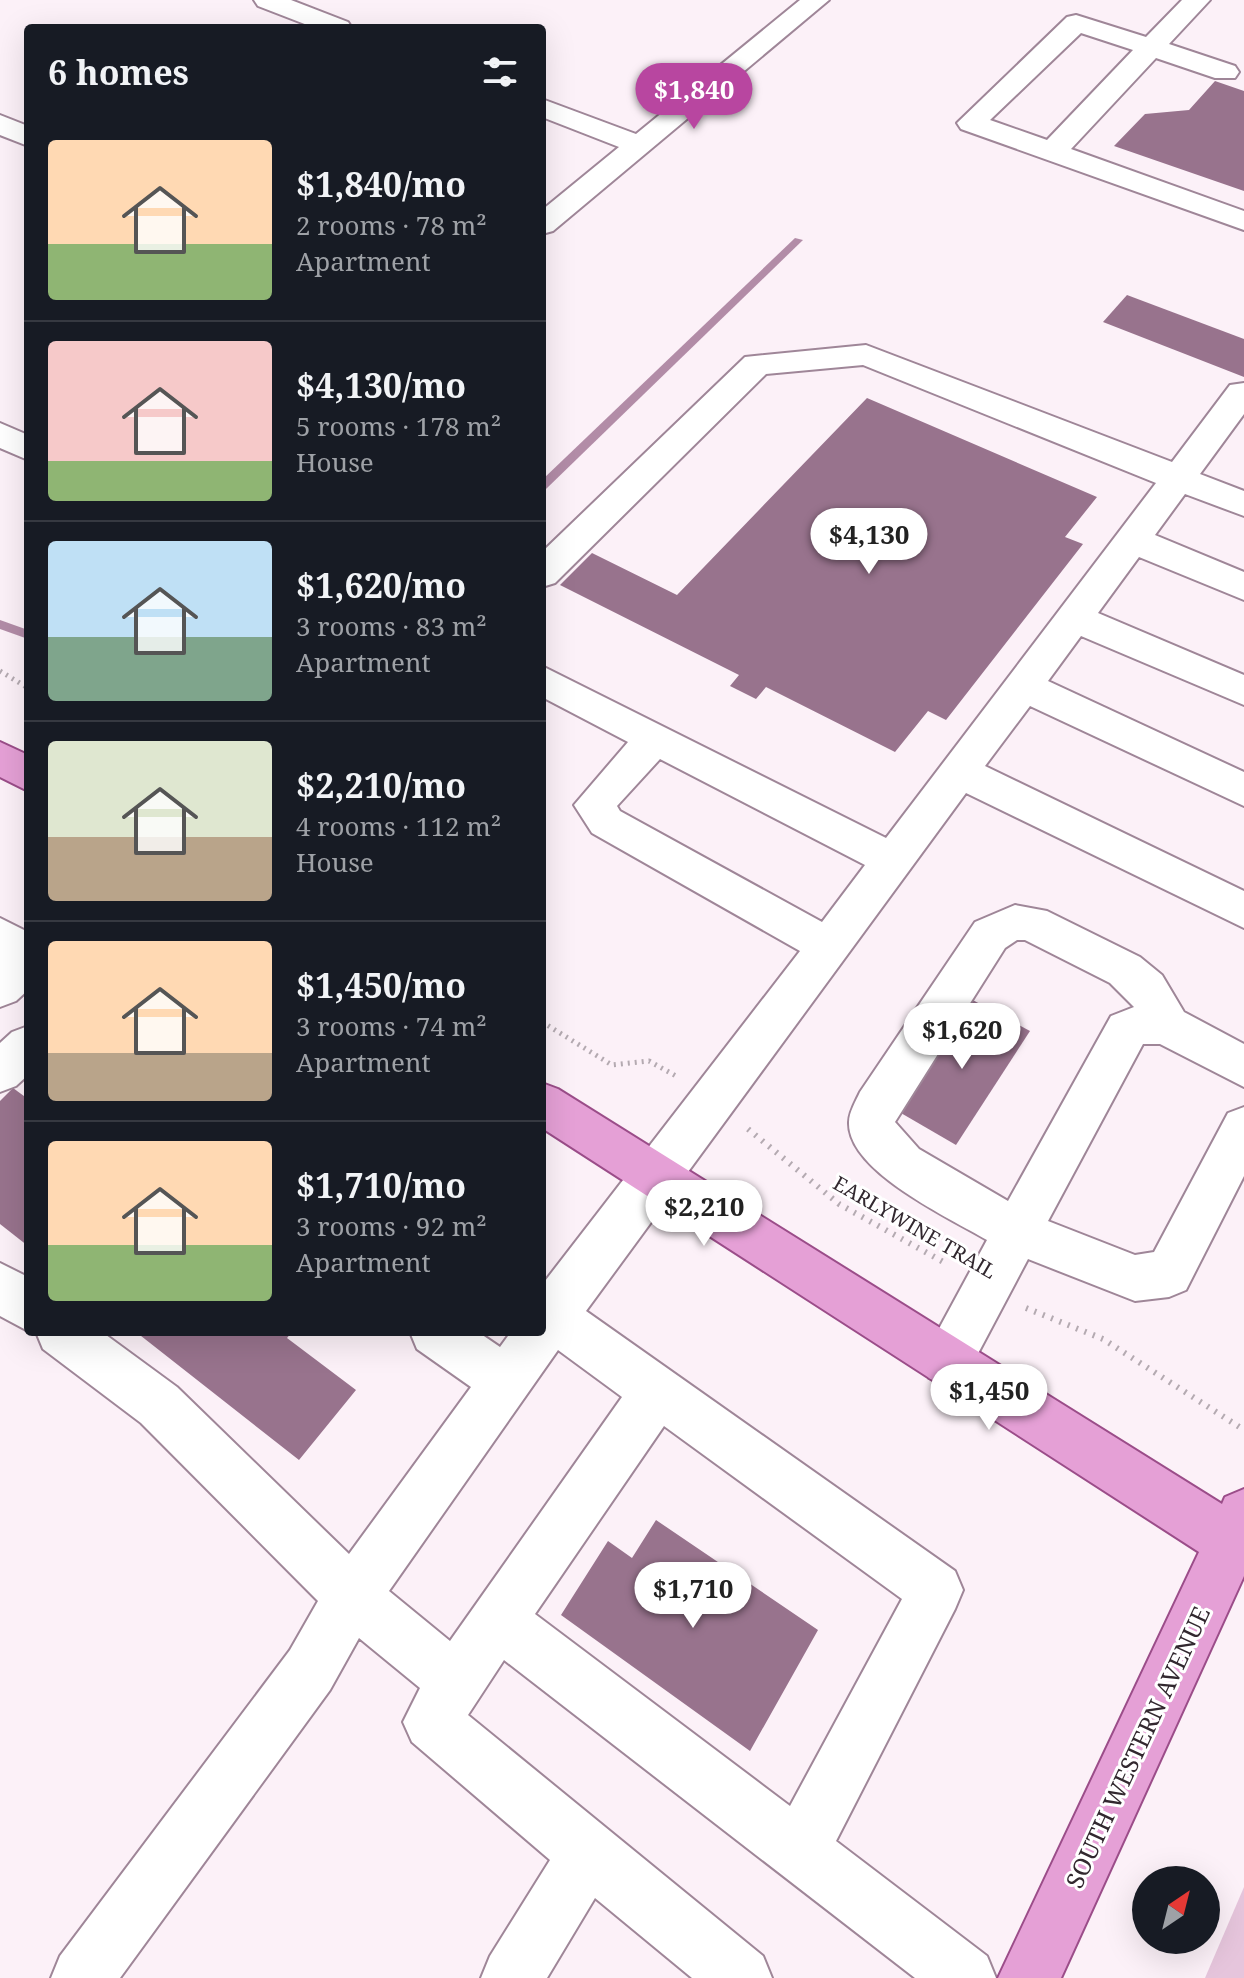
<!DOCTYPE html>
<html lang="en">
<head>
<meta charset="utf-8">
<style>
	body { margin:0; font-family:"Noto Serif",serif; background:#242831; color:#f1f3f6; height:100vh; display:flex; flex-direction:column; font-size:30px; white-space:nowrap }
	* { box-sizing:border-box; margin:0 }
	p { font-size:26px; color:#9ea1a6 }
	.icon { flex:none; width:44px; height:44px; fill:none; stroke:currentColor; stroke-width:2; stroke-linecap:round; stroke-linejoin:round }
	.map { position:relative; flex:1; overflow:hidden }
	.panel { position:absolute; left:24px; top:24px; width:522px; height:1312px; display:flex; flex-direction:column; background:#171b24; border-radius:8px; box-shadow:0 8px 32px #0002 }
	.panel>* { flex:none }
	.needle { width:52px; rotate:35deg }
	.fabs { position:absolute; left:1132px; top:1866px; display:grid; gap:16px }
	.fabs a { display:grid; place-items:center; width:88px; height:88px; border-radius:50%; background:#171b24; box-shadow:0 8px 32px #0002; font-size:40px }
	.price { position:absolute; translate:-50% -68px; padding:0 18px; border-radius:28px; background:#fff; color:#222; font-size:26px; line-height:52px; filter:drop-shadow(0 2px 4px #0008) }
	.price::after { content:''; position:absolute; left:50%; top:48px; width:24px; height:18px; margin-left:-12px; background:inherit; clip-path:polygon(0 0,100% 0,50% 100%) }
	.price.on { background:#b846a0; color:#fff }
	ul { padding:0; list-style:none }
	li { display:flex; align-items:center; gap:24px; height:200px; padding:0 24px }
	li+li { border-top:2px solid #363941 }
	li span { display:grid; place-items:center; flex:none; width:224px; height:160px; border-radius:8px; color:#555 }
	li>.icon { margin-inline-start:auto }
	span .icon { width:96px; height:96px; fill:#fffc; stroke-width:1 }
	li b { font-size:34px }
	h2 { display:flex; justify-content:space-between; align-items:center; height:96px; padding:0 24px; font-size:34px }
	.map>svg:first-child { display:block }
	.green { fill:#e6c5dc }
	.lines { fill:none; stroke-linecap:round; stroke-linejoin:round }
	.stream { fill:#b28ca7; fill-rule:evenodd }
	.building { fill:#98738d }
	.minor-casing { stroke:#9f8698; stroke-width:4 }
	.major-casing { stroke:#9b4d89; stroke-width:4 }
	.path-far1 { stroke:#b4aab1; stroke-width:5; stroke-dasharray:2 5; stroke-linecap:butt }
	.path { stroke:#b4aab1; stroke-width:6; stroke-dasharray:2 7; stroke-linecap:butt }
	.minor { fill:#fff; fill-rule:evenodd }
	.major { fill:#e5a0d6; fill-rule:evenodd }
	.labels { text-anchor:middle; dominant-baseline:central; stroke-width:6; stroke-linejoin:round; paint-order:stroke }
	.street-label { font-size:20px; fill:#32282f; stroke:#fff }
	.near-street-label { font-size:24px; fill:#32282f; stroke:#fff }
</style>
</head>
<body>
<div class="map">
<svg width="1244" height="1978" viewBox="0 0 1244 1978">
	<rect width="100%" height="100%" fill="#fcf1f8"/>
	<polygon class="green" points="1244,1887 1244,1978 1205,1978"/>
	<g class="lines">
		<g class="stream">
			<polygon points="795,238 803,240 546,489 542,490 542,480"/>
			<polygon points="0,620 28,630 28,639 0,629"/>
		</g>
	</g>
	<g class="building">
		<polygon points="1215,81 1244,91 1244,191 1114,146 1145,114 1189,110"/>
		<polygon points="1127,295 1244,339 1244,377 1103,322"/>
		<polygon points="867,398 1097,497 1065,537 1083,544 946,720 928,711 895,752 766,687 756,699 730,686 739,675 560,585 592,553 677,595"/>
		<polygon points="969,998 1030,1031 956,1145 894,1109"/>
		<polygon points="13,1088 28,1099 28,1246 0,1224 0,1101"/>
		<polygon points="136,1332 292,1332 287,1338 356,1390 299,1460"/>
		<polygon points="656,1520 818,1630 750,1751 561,1615 608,1541 632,1558"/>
	</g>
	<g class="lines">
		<defs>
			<g id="minor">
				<polygon points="254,0 291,0 348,22 352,28 315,28 258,6"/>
				<polygon points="800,0 829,0 553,231 542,234 542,210 619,147 542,117 542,99 636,134"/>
				<path d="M1182,0H1210L1169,44L1235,66L1239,72L1235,78H1215L1156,58L1071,149L1244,211V230L961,129L957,123L1067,17L1076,15L1146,37ZM1081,33L1133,50L1047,140L990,120Z"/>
				<polygon points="0,115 28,126 28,146 0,135"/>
				<path d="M866,345L1172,462L1230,385L1244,383V414L1200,474L1244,491V516L1185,494L1155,535L1244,572V600L1139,557L1098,613L1244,675V705L1081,636L1048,681L1244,772V806L1030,706L985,766L1244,891V928L966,793L586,1311L955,1571L963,1590L955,1609L836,1841L987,1956L996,1978H915L504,1660L468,1715L763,1956L772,1978H692L595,1898L547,1978H481L490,1956L550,1860L412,1742L403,1722L420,1688L359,1638L330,1690L120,1978H51L60,1956L290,1650L318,1601L141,1423L43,1349L36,1332H102L177,1387L349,1554L471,1387L417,1349L410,1332H478L500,1347L511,1332H542V1285L800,951L592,833L574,805L628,742L542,697V666L886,838L1156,483L863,365L766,374L555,583L542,587V552L745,357ZM660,759L865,865L822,922L620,811L617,806ZM558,1350L622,1397L450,1641L389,1591ZM664,1426L902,1599L790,1806L535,1614Z"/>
				<polygon points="0,423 28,435 28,460 0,448"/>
				<path d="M1015,905L1047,911L1140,957L1162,975L1184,1012L1244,1044V1087L1160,1044H1143L1048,1221L1135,1255L1154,1252L1228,1113L1244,1107V1176L1186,1290L1169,1297L1135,1301L1028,1259L965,1378L947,1385L929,1378L922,1360L987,1240C950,1218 847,1171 849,1122C849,1112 856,1101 860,1092L975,922ZM1017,940H1025L1110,983L1134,1007L1111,1016L1008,1201L919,1149L895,1122L1005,948Z"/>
				<polygon points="0,918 28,932 28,990 16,1001 0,1007"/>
				<polygon points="28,1026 28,1075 16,1086 0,1092 0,1043 12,1032"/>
				<polygon points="0,1263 28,1277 28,1331 0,1316"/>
			</g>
			<g id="major">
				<polygon points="0,742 28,755 28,791 0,777"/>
				<polygon points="542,1083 558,1089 1222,1504 1225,1497 1244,1489 1244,1576 1061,1978 998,1978 1199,1552 542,1128"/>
			</g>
		</defs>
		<use href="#minor" class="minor-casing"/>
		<use href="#major" class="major-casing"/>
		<g class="path-far1">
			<polyline points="0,671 28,688"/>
			<polyline points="542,1022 612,1065 649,1061 676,1076"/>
		</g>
		<g class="path">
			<polyline points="748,1129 839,1204 947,1264"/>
			<polyline points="1026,1308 1103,1339 1244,1430"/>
		</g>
		<use href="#minor" class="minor"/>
		<use href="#major" class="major"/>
	</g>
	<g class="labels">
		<g class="street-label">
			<text transform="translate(915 1227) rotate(30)">EARLYWINE TRAIL</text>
		</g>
		<g class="near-street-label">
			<text transform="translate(1137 1747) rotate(-65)">SOUTH WESTERN AVENUE</text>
		</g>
	</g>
</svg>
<div class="fabs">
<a><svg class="needle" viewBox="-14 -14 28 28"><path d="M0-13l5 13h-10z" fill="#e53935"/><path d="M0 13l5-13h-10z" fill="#9ea1a6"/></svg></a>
</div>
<b class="price on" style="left:694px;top:131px">$1,840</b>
<b class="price" style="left:869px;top:576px">$4,130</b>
<b class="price" style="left:962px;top:1071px">$1,620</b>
<b class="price" style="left:704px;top:1248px">$2,210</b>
<b class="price" style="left:989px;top:1432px">$1,450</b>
<b class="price" style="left:693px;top:1630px">$1,710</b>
<section class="panel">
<h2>6 homes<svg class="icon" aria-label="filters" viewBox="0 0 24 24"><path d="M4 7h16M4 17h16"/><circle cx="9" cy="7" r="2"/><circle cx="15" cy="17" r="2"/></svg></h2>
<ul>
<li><span style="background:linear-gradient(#ffd9b3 65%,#8fb573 0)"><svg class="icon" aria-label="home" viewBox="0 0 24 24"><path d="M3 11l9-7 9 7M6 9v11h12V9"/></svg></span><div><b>$1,840/mo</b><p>2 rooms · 78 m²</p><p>Apartment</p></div></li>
<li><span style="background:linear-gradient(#f6c9c9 75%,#8fb573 0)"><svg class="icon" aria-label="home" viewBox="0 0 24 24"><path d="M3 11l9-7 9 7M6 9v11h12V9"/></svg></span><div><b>$4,130/mo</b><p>5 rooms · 178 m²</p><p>House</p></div></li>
<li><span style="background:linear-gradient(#bfe0f5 60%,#7fa58c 0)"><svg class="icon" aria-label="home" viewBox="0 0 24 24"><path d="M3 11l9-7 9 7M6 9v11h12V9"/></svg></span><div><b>$1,620/mo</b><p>3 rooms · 83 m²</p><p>Apartment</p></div></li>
<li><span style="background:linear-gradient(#dfe7d0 60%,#b9a48a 0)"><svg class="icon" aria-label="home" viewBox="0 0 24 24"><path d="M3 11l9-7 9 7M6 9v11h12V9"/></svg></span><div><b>$2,210/mo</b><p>4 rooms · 112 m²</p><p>House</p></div></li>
<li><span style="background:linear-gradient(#ffd9b3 70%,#b9a48a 0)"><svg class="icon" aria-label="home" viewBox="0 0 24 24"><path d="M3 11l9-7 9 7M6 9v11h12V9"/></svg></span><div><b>$1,450/mo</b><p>3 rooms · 74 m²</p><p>Apartment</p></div></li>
<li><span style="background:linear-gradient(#ffd9b3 65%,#8fb573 0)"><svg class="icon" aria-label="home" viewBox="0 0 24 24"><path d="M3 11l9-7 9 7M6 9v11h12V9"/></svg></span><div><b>$1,710/mo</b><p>3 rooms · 92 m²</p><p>Apartment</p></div></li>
</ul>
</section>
</div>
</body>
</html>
